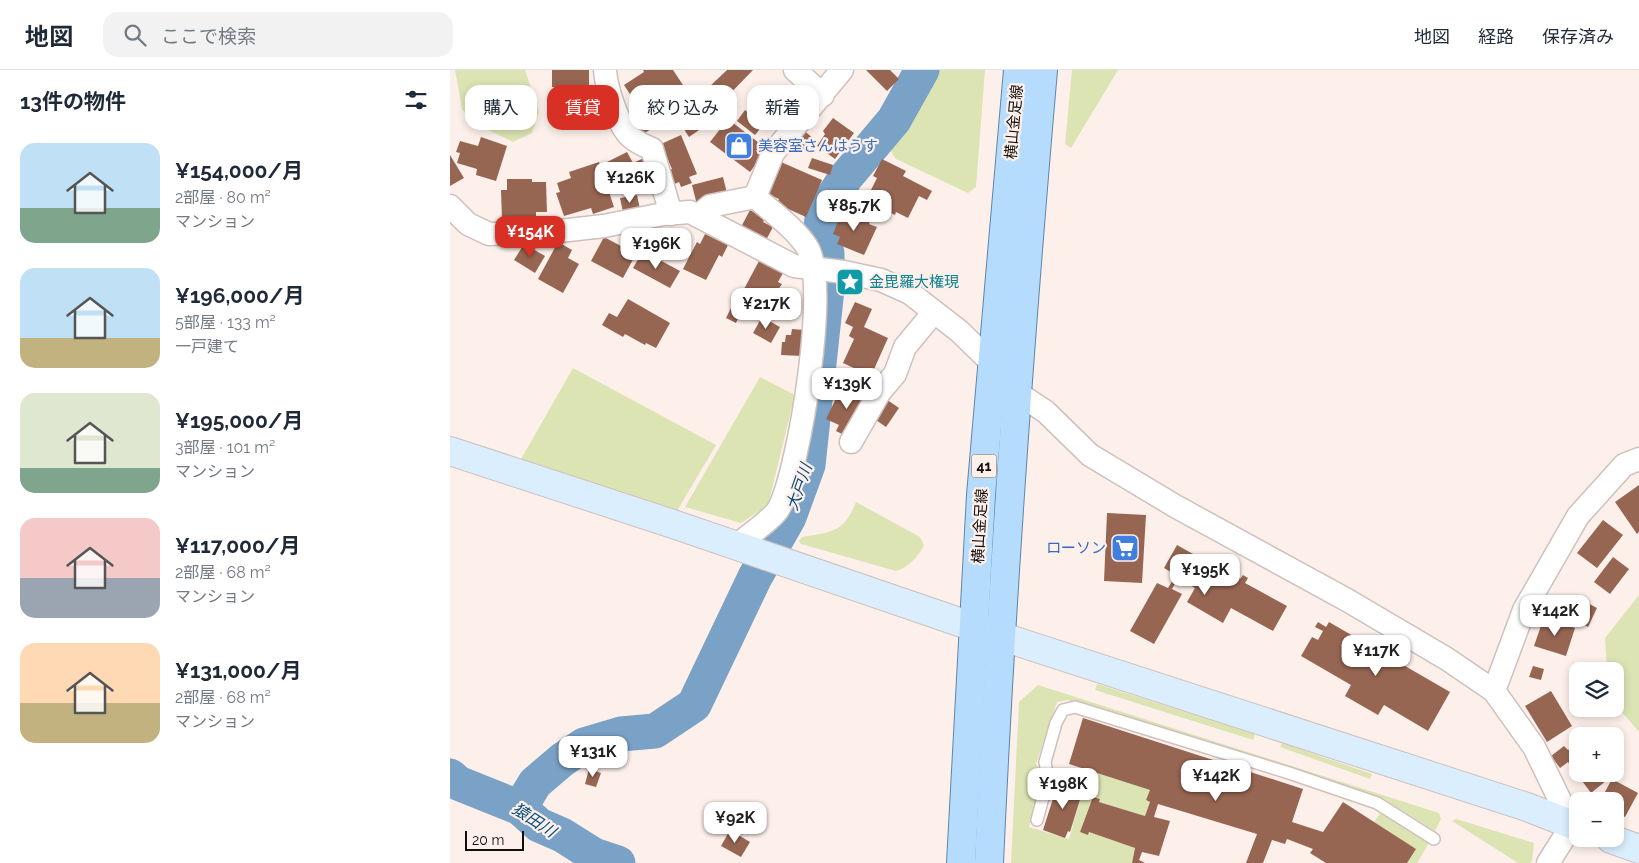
<!DOCTYPE html>
<html lang="ja">
<head>
<meta charset="utf-8">
<style>
	body { margin:0; font-family:Raleway,"Noto Sans JP",sans-serif; background:#f2f2f3; color:#1f2937; height:100vh; display:flex; flex-direction:column; font-size:19px; white-space:nowrap }
	* { box-sizing:border-box; margin:0 }
	p { font-size:16px; color:#747a83 }
	.icon { flex:none; width:28px; height:28px; fill:none; stroke:currentColor; stroke-width:2; stroke-linecap:round; stroke-linejoin:round }
	.map { position:relative; flex:1; overflow:hidden }
	.side { display:flex; flex-direction:column; background:#fff; width:450px }
	.side>* { flex:none }
	.guide { position:absolute; left:15px; top:15px; width:475px; height:45px; display:flex; gap:10px }
	.tools { position:absolute; left:1119px; top:592px; display:grid; gap:10px }
	.tools a { display:grid; place-items:center; width:55px; height:55px; border-radius:10px; background:#fff; box-shadow:0 2px 8px #0003; font-size:25px }
	.scale { position:absolute; left:15px; bottom:12px; width:59px; box-sizing:border-box; padding-left:5px; border:2px solid #120e0c; border-top:0; font-size:14px; line-height:18px; white-space:nowrap; color:#120e0c; -webkit-text-stroke:4px #fdf0eb; paint-order:stroke }
	.price { position:absolute; translate:-50% -42px; padding:0 11px; border-radius:10px; background:#fff; color:#222; font-size:16px; line-height:32px; filter:drop-shadow(0 1px 2px #0008) }
	.price::after { content:''; position:absolute; left:50%; top:30px; width:15px; height:11px; margin-left:-8px; background:inherit; clip-path:polygon(0 0,100% 0,50% 100%) }
	.price.current { background:#d93025; color:#fff }
	ul { padding:0; list-style:none }
	li { display:flex; align-items:center; gap:15px; height:125px; padding:0 20px }
	li span { display:grid; place-items:center; flex:none; width:140px; height:100px; border-radius:15px; color:#555 }
	li>.icon { margin-inline-start:auto }
	span .icon { width:60px; height:60px; fill:#fffc; stroke-width:1 }
	li b { font-size:21px }
	h2 { display:flex; justify-content:space-between; align-items:center; height:60px; padding:0 20px; font-size:21px }
	.chip { padding:0 18px; border-radius:15px; background:#fff; box-shadow:0 2px 8px #0003; font-size:18px; line-height:45px }
	.chip.current { background:#d93025; color:#fff }
	header { display:flex; align-items:center; gap:30px; box-sizing:border-box; height:70px; padding:0 25px; background:#fff; border-bottom:1px solid #e0e1e3 }
	header strong { font-size:24px }
	nav { display:flex; gap:28px; margin-inline-start:auto; font-size:18px }
	.search { width:350px; height:45px; background:#f2f2f3; display:flex; align-items:center; gap:12px; box-sizing:border-box; padding:0 18px; border-radius:15px; color:#747a83; font-size:19px }
	main { display:flex; flex:1; min-height:0 }
	.map>svg:first-child { display:block }
	.green { fill:#dce4b4 }
	.lines { fill:none; stroke-linecap:round; stroke-linejoin:round }
	.river { stroke:#79a2c6; stroke-width:35 }
	.building { fill:#976652 }
	.lane-casing { stroke:#cec0bc; stroke-width:14 }
	.street-casing { stroke:#cec0bc; stroke-width:25 }
	.secondary-casing { stroke:#cec0bc; stroke-width:30 }
	.primary-casing { stroke:#5d85a8; stroke-width:30 }
	.lane { stroke:#fff; stroke-width:11 }
	.street { stroke:#fff; stroke-width:22 }
	.secondary { stroke:#daeefe; stroke-width:28 }
	.primary { stroke:#b6dcfd; stroke-width:28 }
	.labels { text-anchor:middle; dominant-baseline:central; stroke-width:4.5; stroke-linejoin:round; paint-order:stroke }
	.shield { fill:#fdf0eb; stroke:#58524f; stroke-width:1 }
	.shield-label { font-size:14px; font-weight:bold; fill:#120e0c }
	.street-label { font-size:15px; fill:#120e0c; stroke:#fdf0eb }
	.shop-label { font-size:15px; fill:#366cbe; stroke:#fdf0eb; text-anchor:start }
	.culture-label { font-size:15px; fill:#0d838f; stroke:#fdf0eb; text-anchor:start }
	.water-label { font-size:16px; font-style:italic; fill:#074c7b; stroke:#fdf0eb }
</style>
</head>
<body>
<header>
<strong>地図</strong>
<div class="search"><svg class="icon" aria-label="search" viewBox="0 0 24 24"><circle cx="10" cy="10" r="6"/><path d="M15 15l6 6"/></svg>ここで検索</div>
<nav><a>地図</a><a>経路</a><a>保存済み</a></nav>
</header>
<main>
<section class="side">
<h2>13件の物件<svg class="icon" aria-label="filters" viewBox="0 0 24 24"><path d="M4 7h16M4 17h16"/><circle cx="9" cy="7" r="2"/><circle cx="15" cy="17" r="2"/></svg></h2>
<ul>
<li><span style="background:linear-gradient(#bfe0f5 65%,#7fa58c 0)"><svg class="icon" aria-label="home" viewBox="0 0 24 24"><path d="M3 11l9-7 9 7M6 9v11h12V9"/></svg></span><div><b>¥154,000/月</b><p>2部屋 · 80 m²</p><p>マンション</p></div></li>
<li><span style="background:linear-gradient(#bfe0f5 70%,#c2b280 0)"><svg class="icon" aria-label="home" viewBox="0 0 24 24"><path d="M3 11l9-7 9 7M6 9v11h12V9"/></svg></span><div><b>¥196,000/月</b><p>5部屋 · 133 m²</p><p>一戸建て</p></div></li>
<li><span style="background:linear-gradient(#dfe7d0 75%,#7fa58c 0)"><svg class="icon" aria-label="home" viewBox="0 0 24 24"><path d="M3 11l9-7 9 7M6 9v11h12V9"/></svg></span><div><b>¥195,000/月</b><p>3部屋 · 101 m²</p><p>マンション</p></div></li>
<li><span style="background:linear-gradient(#f6c9c9 60%,#9aa5b1 0)"><svg class="icon" aria-label="home" viewBox="0 0 24 24"><path d="M3 11l9-7 9 7M6 9v11h12V9"/></svg></span><div><b>¥117,000/月</b><p>2部屋 · 68 m²</p><p>マンション</p></div></li>
<li><span style="background:linear-gradient(#ffd9b3 60%,#c2b280 0)"><svg class="icon" aria-label="home" viewBox="0 0 24 24"><path d="M3 11l9-7 9 7M6 9v11h12V9"/></svg></span><div><b>¥131,000/月</b><p>2部屋 · 68 m²</p><p>マンション</p></div></li>
</ul>
</section>
<div class="map">
<svg width="1189" height="793" viewBox="0 0 1189 793">
	<rect width="100%" height="100%" fill="#fdf0eb"/>
	<g class="green">
		<polygon points="5,0 75,0 89,42 82,63 63,72 26,54 12,39"/>
		<polygon points="484,0 535,0 526,117 518,123 446,89 440,80"/>
		<polygon points="622,0 668,0 621,78 615,74"/>
		<polygon points="123,298 266,375 227,441 71,389"/>
		<polygon points="310,307 345,325 318,435 291,453 235,437"/>
		<path d="M406,432L470,467L474,475C469,486 458,498 446,501L351,474L349,471L352,467C381,462 394,463 406,432Z"/>
		<polygon points="1189,525 1189,662 1165,634 1165,601 1157,601 1155,568"/>
		<polygon points="647,614 805,664 803,670 645,620"/>
		<polygon points="588,615 989,743 991,749 985,761 934,729 618,630 607,632 586,694 594,706 579,757 619,769 639,700 700,720 696,730 700,732 695,746 649,732 649,729 643,727 630,762 638,765 639,762 685,778 682,793 561,793 569,632"/>
		<polygon points="832,673 922,704 920,709 830,677"/>
		<polygon points="931,742 979,773 967,793 957,793 965,779 924,752"/>
		<polygon points="1006,749 1084,773 1082,791 1080,793 1068,793 1002,751"/>
	</g>
	<g class="lines">
		<g class="river">
			<polyline points="0,706 8,713 70,738 89,755 112,765 144,785 168,793"/>
			<polyline points="70,738 85,713 112,690 134,675 171,664 205,661 244,635 305,507 339,447 358,395 377,219 377,183 370,163 373,142 396,107 444,50 472,0"/>
		</g>
	</g>
	<g class="building">
		<rect x="102" y="0" width="37" height="17"/>
		<polygon points="193,0 223,0 235,18 226,24 228,28 217,35 215,31 198,43 195,38 191,41 174,15 194,2"/>
		<polygon points="277,0 303,0 272,32 258,18"/>
		<polygon points="416,0 440,0 449,9 437,21"/>
		<polygon points="353,12 365,22 356,33 344,23"/>
		<polygon points="263,30 276,47 260,57 258,54 239,67 230,53"/>
		<polygon points="213,36 218,42 207,55 200,45"/>
		<polygon points="185,39 190,46 195,44 204,57 192,65 178,43"/>
		<polygon points="295,40 313,55 305,65 287,51"/>
		<polygon points="383,48 404,63 385,89 367,76 375,64 373,61"/>
		<polygon points="278,49 317,79 300,102 260,72"/>
		<polygon points="352,59 364,69 355,82 342,72"/>
		<polygon points="231,65 247,104 239,107 242,113 231,117 229,112 220,116 215,102 222,99 211,74"/>
		<polygon points="31,67 57,76 46,111 26,105 27,99 7,93 10,83 6,82 10,71 28,76"/>
		<polygon points="177,82 183,93 194,88 204,108 182,119 180,116 167,122 153,94"/>
		<polygon points="0,85 14,108 0,116"/>
		<polygon points="362,88 383,95 380,105 358,98"/>
		<polygon points="432,89 456,101 453,106 482,121 477,130 469,126 458,148 446,142 445,145 437,141 441,134 434,130 430,139 415,132 427,108 423,106"/>
		<polygon points="149,92 164,137 143,144 141,138 114,146 106,123 110,122 107,113 121,108 119,102"/>
		<polygon points="331,92 372,110 356,147 327,134 329,129 316,123"/>
		<polygon points="273,107 278,127 247,135 242,115"/>
		<polygon points="57,109 82,109 82,112 96,112 97,142 86,142 86,149 52,150 51,120 57,120"/>
		<polygon points="397,122 413,130 410,142 392,133"/>
		<polygon points="187,125 190,139 173,142 170,128"/>
		<polygon points="393,139 420,151 419,154 427,157 414,185 387,174 390,167 383,164"/>
		<polygon points="300,140 315,149 313,152 323,157 315,172 290,159"/>
		<polygon points="211,158 230,160 228,183 209,181"/>
		<polygon points="255,164 278,175 272,187 269,185 256,210 233,199 247,172 250,174"/>
		<polygon points="154,167 186,184 173,208 141,191"/>
		<polygon points="108,172 122,180 118,188 129,194 113,223 88,209"/>
		<polygon points="74,174 95,186 85,203 64,190"/>
		<polygon points="193,181 230,201 220,218 183,198"/>
		<polygon points="309,191 333,203 328,212 332,214 316,237 306,232 303,238 296,234 294,238 286,234"/>
		<polygon points="178,229 220,253 206,278 196,273 195,275 175,264 173,267 152,255 159,243 167,247"/>
		<polygon points="405,232 422,239 414,257 438,268 421,306 393,293 404,269 399,266 403,257 395,253"/>
		<polygon points="282,236 292,240 286,253 276,248"/>
		<polygon points="312,247 330,257 321,273 303,263"/>
		<polygon points="342,259 354,260 352,286 331,285 332,272 335,272 336,265 341,265"/>
		<polygon points="393,314 417,326 400,368 386,361 389,355 376,349"/>
		<polygon points="436,329 449,338 436,357 423,348"/>
		<polygon points="1189,415 1189,462 1187,464 1165,432"/>
		<polygon points="657,443 696,445 692,513 654,511"/>
		<polygon points="1153,450 1173,465 1147,498 1127,483"/>
		<polygon points="727,475 761,494 764,489 781,499 779,503 790,509 793,505 798,508 795,513 837,536 823,561 781,538 773,553 737,532 745,518 728,508 722,519 732,524 704,574 680,561 707,513 718,518 726,505 714,498"/>
		<polygon points="1163,487 1179,499 1160,524 1144,512"/>
		<polygon points="1130,529 1147,538 1138,557 1121,547"/>
		<polygon points="1094,547 1125,558 1116,586 1084,576"/>
		<polygon points="868,552 876,557 879,552 1000,622 978,661 934,635 928,645 895,626 901,615 851,586 862,567 868,570 873,561 865,557"/>
		<polygon points="1083,596 1094,599 1091,610 1079,607"/>
		<polygon points="1101,621 1122,656 1097,672 1075,636"/>
		<polygon points="633,648 853,719 842,752 873,762 893,732 966,779 957,793 876,793 860,783 863,779 837,769 835,774 822,770 813,793 796,793 807,764 708,734 704,747 720,751 709,786 692,782 689,790 695,793 682,793 685,778 639,762 638,765 630,762 643,727 650,729 649,732 695,746 700,732 696,730 700,720 619,694"/>
		<polygon points="1128,673 1128,704 1165,704 1165,699 1167,702 1141,723 1118,692 1110,698 1101,686 1114,676 1118,680"/>
		<polygon points="139,699 151,703 146,717 135,714"/>
		<polygon points="1162,709 1188,723 1175,747 1165,742 1165,731 1150,731"/>
		<polygon points="608,713 633,720 620,762 618,761 615,768 593,760"/>
		<polygon points="280,760 300,772 291,787 271,776"/>
	</g>
	<g class="lines">
		<defs>
			<polyline id="lane" points="587,750 598,709 595,692 606,653 613,640 625,637 839,703 927,733 984,769"/>
			<g id="street">
				<path d="M155,0C156,17 168,56 181,67C186,72 195,76 202,79L221,144"/>
				<polyline points="345,0 373,25"/>
				<polyline points="0,136 18,154 39,164 101,162 154,156 213,144 240,142 344,196 394,202 431,210 460,223 509,261 543,294 566,322 596,342 640,385 725,436 897,530 997,589 1044,621 1084,677 1122,755 1098,793"/>
				<polyline points="248,146 260,136 305,127 323,83 392,0"/>
				<polyline points="401,372 429,323 445,304 455,277 484,242"/>
				<path d="M286,476C295,468 325,447 329,438C349,400 380,212 357,177C346,159 321,141 305,127"/>
				<polyline points="1044,621 1074,540 1128,446 1174,395 1189,389"/>
			</g>
			<g id="secondary">
				<polyline points="0,381 226,455 550,566 1077,737 1128,757"/>
				<polyline points="1161,769 1189,779"/>
			</g>
			<g id="primary">
				<polyline points="511,793 531,425 568,0"/>
				<path d="M539,793C551,528 570,264 593,0"/>
			</g>
		</defs>
		<use href="#lane" class="lane-casing"/>
		<use href="#street" class="street-casing"/>
		<use href="#secondary" class="secondary-casing"/>
		<use href="#primary" class="primary-casing"/>
		<use href="#lane" class="lane"/>
		<use href="#street" class="street"/>
		<use href="#secondary" class="secondary"/>
		<use href="#primary" class="primary"/>
	</g>
	<defs>
		<symbol id="shop-square" viewBox="-11 -11 22 22"><rect x="-9" y="-9" width="18" height="18" rx="4" fill="#3f7fe0" stroke="#fdf0eb"/><path d="M-5-2.5h2.3a2.7 3.5 0 0 1 5.4 0H5L5.5 6h-11ZM-1.5-2.5h3a1.5 2.3 0 0 0-3 0Z" fill="#fff"/></symbol>
		<symbol id="sight-square" viewBox="-11 -11 22 22"><rect x="-9" y="-9" width="18" height="18" rx="4" fill="#0f9aa8" stroke="#fdf0eb"/><path d="M0-6L1.8-2.2L6-1.7L2.9 1.2L3.7 5.4L0 3.3L-3.7 5.4L-2.9 1.2L-6-1.7L-1.8-2.2Z" fill="#fff"/></symbol>
		<symbol id="supermarket-square" viewBox="-11 -11 22 22"><rect x="-9" y="-9" width="18" height="18" rx="4" fill="#3f7fe0" stroke="#fdf0eb"/><path d="M-6-5.5h2.5l.6 2H6L4.5 2H-2.5L-4.4-4H-6ZM-1.5 3.2a1.3 1.3 0 1 0 .1 0ZM3 3.2a1.3 1.3 0 1 0 .1 0Z" fill="#fff"/></symbol>
	</defs>
	<g fill-rule="evenodd">
		<use href="#shop-square" x="273" y="60" width="32" height="32"/>
		<use href="#sight-square" x="384" y="196" width="32" height="32"/>
		<use href="#supermarket-square" x="659" y="462" width="32" height="32"/>
	</g>
	<g class="labels">
		<rect class="shield" x="521.5" y="384.5" width="25" height="23" rx="4"/>
		<g class="shield-label">
			<text x="534" y="396">41</text>
		</g>
		<g class="street-label">
			<text transform="translate(564 52) rotate(-85)">横山金足線</text>
			<text transform="translate(530 456) rotate(-87)">横山金足線</text>
		</g>
		<g class="shop-label">
			<text x="308" y="76">美容室さんはうす</text>
			<text x="656" y="478" text-anchor="end">ローソン</text>
		</g>
		<g class="culture-label">
			<text x="419" y="212">金毘羅大権現</text>
		</g>
		<g class="water-label">
			<text transform="translate(349 417) rotate(-71)">大戸川</text>
			<text transform="translate(84 750) rotate(33)">猿田川</text>
		</g>
	</g>
</svg>
<div class="tools">
<a><svg class="icon" aria-label="layers" viewBox="0 0 24 24"><path d="M12 4l9 5-9 5-9-5zM3 14l9 5 9-5"/></svg></a>
<a>+</a>
<a>−</a>
</div>
<div class="scale">20 m</div>
<b class="price" style="left:180px;top:134px">¥126K</b>
<b class="price" style="left:404px;top:162px">¥85.7K</b>
<b class="price current" style="left:80px;top:188px">¥154K</b>
<b class="price" style="left:206px;top:200px">¥196K</b>
<b class="price" style="left:316px;top:260px">¥217K</b>
<b class="price" style="left:397px;top:340px">¥139K</b>
<b class="price" style="left:755px;top:526px">¥195K</b>
<b class="price" style="left:1105px;top:567px">¥142K</b>
<b class="price" style="left:926px;top:607px">¥117K</b>
<b class="price" style="left:143px;top:708px">¥131K</b>
<b class="price" style="left:766px;top:732px">¥142K</b>
<b class="price" style="left:613px;top:740px">¥198K</b>
<b class="price" style="left:285px;top:774px">¥92K</b>
<div class="guide">
<a class="chip">購入</a>
<a class="chip current">賃貸</a>
<a class="chip">絞り込み</a>
<a class="chip">新着</a>
</div>
</div>
</main>
</body>
</html>
